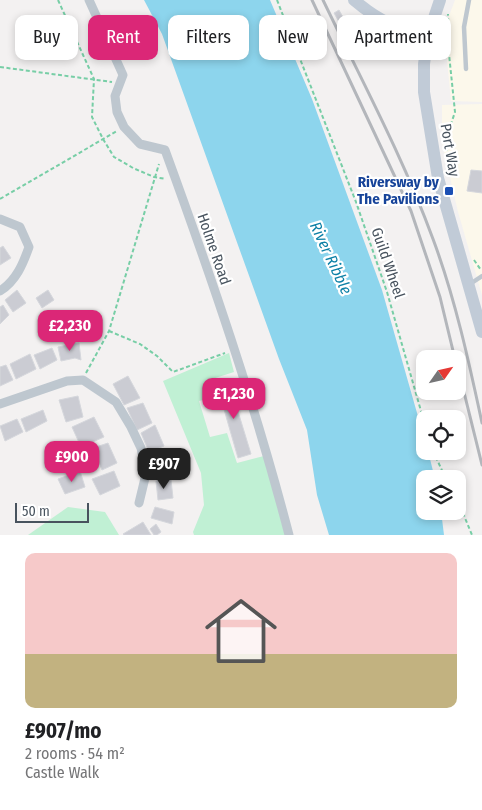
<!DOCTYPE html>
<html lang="en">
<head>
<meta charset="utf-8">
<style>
	body { margin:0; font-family:"Fira Sans Condensed",sans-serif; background:#f6f6f6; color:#202124; height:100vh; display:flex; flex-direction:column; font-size:19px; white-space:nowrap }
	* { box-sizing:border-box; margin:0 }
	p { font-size:16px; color:#757577 }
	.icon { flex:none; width:28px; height:28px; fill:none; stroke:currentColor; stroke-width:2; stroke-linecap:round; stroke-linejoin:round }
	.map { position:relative; height:535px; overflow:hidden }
	.panel { display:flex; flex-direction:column; background:#fff; flex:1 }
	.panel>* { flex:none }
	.top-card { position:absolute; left:15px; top:15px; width:452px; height:45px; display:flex; gap:10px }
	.needle { width:32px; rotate:56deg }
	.controls { position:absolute; left:416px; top:350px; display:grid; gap:10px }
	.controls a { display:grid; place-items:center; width:50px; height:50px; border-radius:10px; background:#fff; box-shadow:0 2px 8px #0003; font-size:25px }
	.scale { position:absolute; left:15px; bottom:12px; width:74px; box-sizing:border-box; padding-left:5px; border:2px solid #48535e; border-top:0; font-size:14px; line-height:18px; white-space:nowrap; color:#48535e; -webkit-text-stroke:4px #fff; paint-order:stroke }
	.price { position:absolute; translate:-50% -42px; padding:0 11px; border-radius:10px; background:#db2777; color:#fff; font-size:16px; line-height:32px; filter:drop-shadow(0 1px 2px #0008) }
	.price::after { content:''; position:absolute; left:50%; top:30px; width:15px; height:11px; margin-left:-8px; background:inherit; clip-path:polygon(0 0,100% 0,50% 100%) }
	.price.active { background:#222; color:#fff }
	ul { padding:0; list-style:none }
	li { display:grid; align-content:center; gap:10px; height:265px; padding:0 25px }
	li+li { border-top:1px solid #e0e0e0 }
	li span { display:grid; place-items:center; height:155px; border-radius:10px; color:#555 }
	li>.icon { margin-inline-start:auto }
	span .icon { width:90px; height:90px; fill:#fffc; stroke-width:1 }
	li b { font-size:21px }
	.tag { padding:0 18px; border-radius:10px; background:#fff; box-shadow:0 2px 8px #0003; font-size:18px; line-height:45px }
	.tag.active { background:#db2777; color:#fff }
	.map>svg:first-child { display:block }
	.commercial { fill:#fcf8eb }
	.green { fill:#c0f0d4 }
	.water { fill:#8dd5ed }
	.building { fill:#cbccd3; stroke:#d5d7dc }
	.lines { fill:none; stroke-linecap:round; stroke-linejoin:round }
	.path { stroke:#77cea6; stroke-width:2; stroke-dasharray:4 2.5; stroke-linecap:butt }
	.lane { stroke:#bec7cf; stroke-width:4.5 }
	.street { stroke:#bec7cf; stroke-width:9 }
	.secondary { stroke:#c1cbd7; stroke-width:12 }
	.rail { stroke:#b3b6bb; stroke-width:3 }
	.transit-dot { fill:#1a4fb4; stroke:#fff; stroke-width:2 }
	.labels { text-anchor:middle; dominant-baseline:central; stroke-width:4.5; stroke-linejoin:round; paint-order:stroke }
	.street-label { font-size:15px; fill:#48535e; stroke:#fff }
	.transit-label { font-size:15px; font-weight:bold; fill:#164399; stroke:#fff; text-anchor:end }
	.water-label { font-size:16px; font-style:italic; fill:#0c80a6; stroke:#fff }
</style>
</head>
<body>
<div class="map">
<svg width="482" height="535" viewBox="0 0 482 535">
	<rect width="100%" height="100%" fill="#f3f1f1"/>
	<g class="commercial">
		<polygon points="455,0 482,0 482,102 451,101 444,29"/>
		<polygon points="482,104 482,295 458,212 442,143 442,105"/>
	</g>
	<g class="green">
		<polygon points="229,353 234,372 209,380 213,397 199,401 210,437 227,433 237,463 264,456 285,535 194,535 193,532 204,505 201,473 163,381"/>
		<polygon points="68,507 105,512 119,535 28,535"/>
	</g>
	<polygon class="water" points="144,0 270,0 312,99 382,290 425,441 425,451 428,451 435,479 425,479 425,511 441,511 444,535 329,535 317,495 307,430 279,359 162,34"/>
	<g class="building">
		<polygon points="339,10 344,19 339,22 334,13"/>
		<polygon points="471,170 482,171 482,193 467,191"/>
		<polygon points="3,246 11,258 0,265 0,248"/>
		<polygon points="17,290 26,303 13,312 5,300"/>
		<polygon points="48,290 54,300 42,308 36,298"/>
		<polygon points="3,305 9,315 0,324 0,307"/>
		<polygon points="79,343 81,360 75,358 61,361 58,347"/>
		<polygon points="52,348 57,360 40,369 34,355"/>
		<polygon points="30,354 36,369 16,379 10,364"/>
		<polygon points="6,365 13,380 0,386 0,367"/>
		<polygon points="128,376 140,398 124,405 113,384"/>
		<polygon points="229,382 251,454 238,458 217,385"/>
		<polygon points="78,396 83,417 66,422 59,400"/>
		<polygon points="143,403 152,423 137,430 127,408"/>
		<polygon points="43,410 47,421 26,432 21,419"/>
		<polygon points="94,417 104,437 81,447 72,427"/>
		<polygon points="17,419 23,432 5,441 0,426"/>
		<polygon points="155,425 164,446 149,452 141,433"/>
		<polygon points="108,443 117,463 102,470 93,448"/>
		<polygon points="167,452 171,471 156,476 151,456"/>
		<polygon points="80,471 85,487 65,494 58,479"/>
		<polygon points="114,471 120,486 100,495 92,479"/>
		<polygon points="171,480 173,498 158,500 156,481"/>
		<polygon points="155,507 174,512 172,524 151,518"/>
		<polygon points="143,522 151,535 124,535 123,534"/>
		<polygon points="156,524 161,532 157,535 154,535 150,529"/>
	</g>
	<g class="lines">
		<g class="path">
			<polyline points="58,0 94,79 92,117 103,139 114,157 133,168 154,177 166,179"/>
			<polyline points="277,0 356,202 387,292 425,425"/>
			<polyline points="0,67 112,82"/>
			<polyline points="447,157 447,136 455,112 449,54 448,14"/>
			<polyline points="0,199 117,131"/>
			<polyline points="474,260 481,270"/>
			<polyline points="109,331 140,344 157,356 173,372 225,353"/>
			<polyline points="86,373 109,331 159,164"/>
			<polyline points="433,451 446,479"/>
			<polyline points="458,501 472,535"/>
		</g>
		<g class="lane">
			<polyline points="466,69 464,27 469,0"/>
			<polyline points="470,284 482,276"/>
		</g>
		<g class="street">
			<path d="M89,0L123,75L115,96L117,112L124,127L140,144L165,150C211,276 255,404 289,535"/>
			<path d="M0,219L20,227L29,247C23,264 16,281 0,291"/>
			<polyline points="0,404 67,381 83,380 116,402 131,427 141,448 146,474 139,503"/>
		</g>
		<g class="secondary">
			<path d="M354,0C381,23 395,27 428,36"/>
			<polyline points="440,0 428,36 424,64 424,92 438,178 482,332"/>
		</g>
		<g class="rail">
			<polyline points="312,0 411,211 440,297 455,359"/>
			<path d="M323,0C361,79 403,157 433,239C455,298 469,362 482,423"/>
			<polyline points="458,368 482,465"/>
		</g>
	</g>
	<rect class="transit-dot" x="444" y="186" width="10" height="10" rx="2.5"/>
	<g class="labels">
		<g class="street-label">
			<text transform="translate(450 150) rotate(80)">Port Way</text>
			<text transform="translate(214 249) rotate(71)">Holme Road</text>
			<text transform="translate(388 263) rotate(71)">Guild Wheel</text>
		</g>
		<g class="transit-label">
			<text x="439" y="182">Riversway by<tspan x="439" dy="17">The Pavilions</tspan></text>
		</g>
		<g class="water-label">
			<text transform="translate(331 258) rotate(65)">River Ribble</text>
		</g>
	</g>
</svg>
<div class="controls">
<a><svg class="needle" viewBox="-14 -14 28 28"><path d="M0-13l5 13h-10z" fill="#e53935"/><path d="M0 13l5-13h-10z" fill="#757577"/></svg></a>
<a><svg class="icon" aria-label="locate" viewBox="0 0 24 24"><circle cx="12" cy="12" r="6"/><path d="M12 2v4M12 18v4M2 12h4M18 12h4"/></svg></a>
<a><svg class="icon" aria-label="layers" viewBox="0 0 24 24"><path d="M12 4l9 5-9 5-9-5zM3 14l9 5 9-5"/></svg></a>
</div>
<div class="scale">50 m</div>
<b class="price" style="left:70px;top:352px">£2,230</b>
<b class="price" style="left:234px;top:420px">£1,230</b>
<b class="price" style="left:72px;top:483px">£900</b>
<b class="price active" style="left:164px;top:490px">£907</b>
<div class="top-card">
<a class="tag">Buy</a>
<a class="tag active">Rent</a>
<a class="tag">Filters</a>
<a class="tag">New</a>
<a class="tag">Apartment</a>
</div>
</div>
<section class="panel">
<ul>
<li><span style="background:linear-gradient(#f6c9c9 65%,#c2b280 0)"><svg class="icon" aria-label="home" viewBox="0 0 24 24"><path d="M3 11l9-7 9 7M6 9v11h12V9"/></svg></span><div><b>£907/mo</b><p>2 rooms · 54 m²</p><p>Castle Walk</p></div></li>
</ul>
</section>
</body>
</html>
